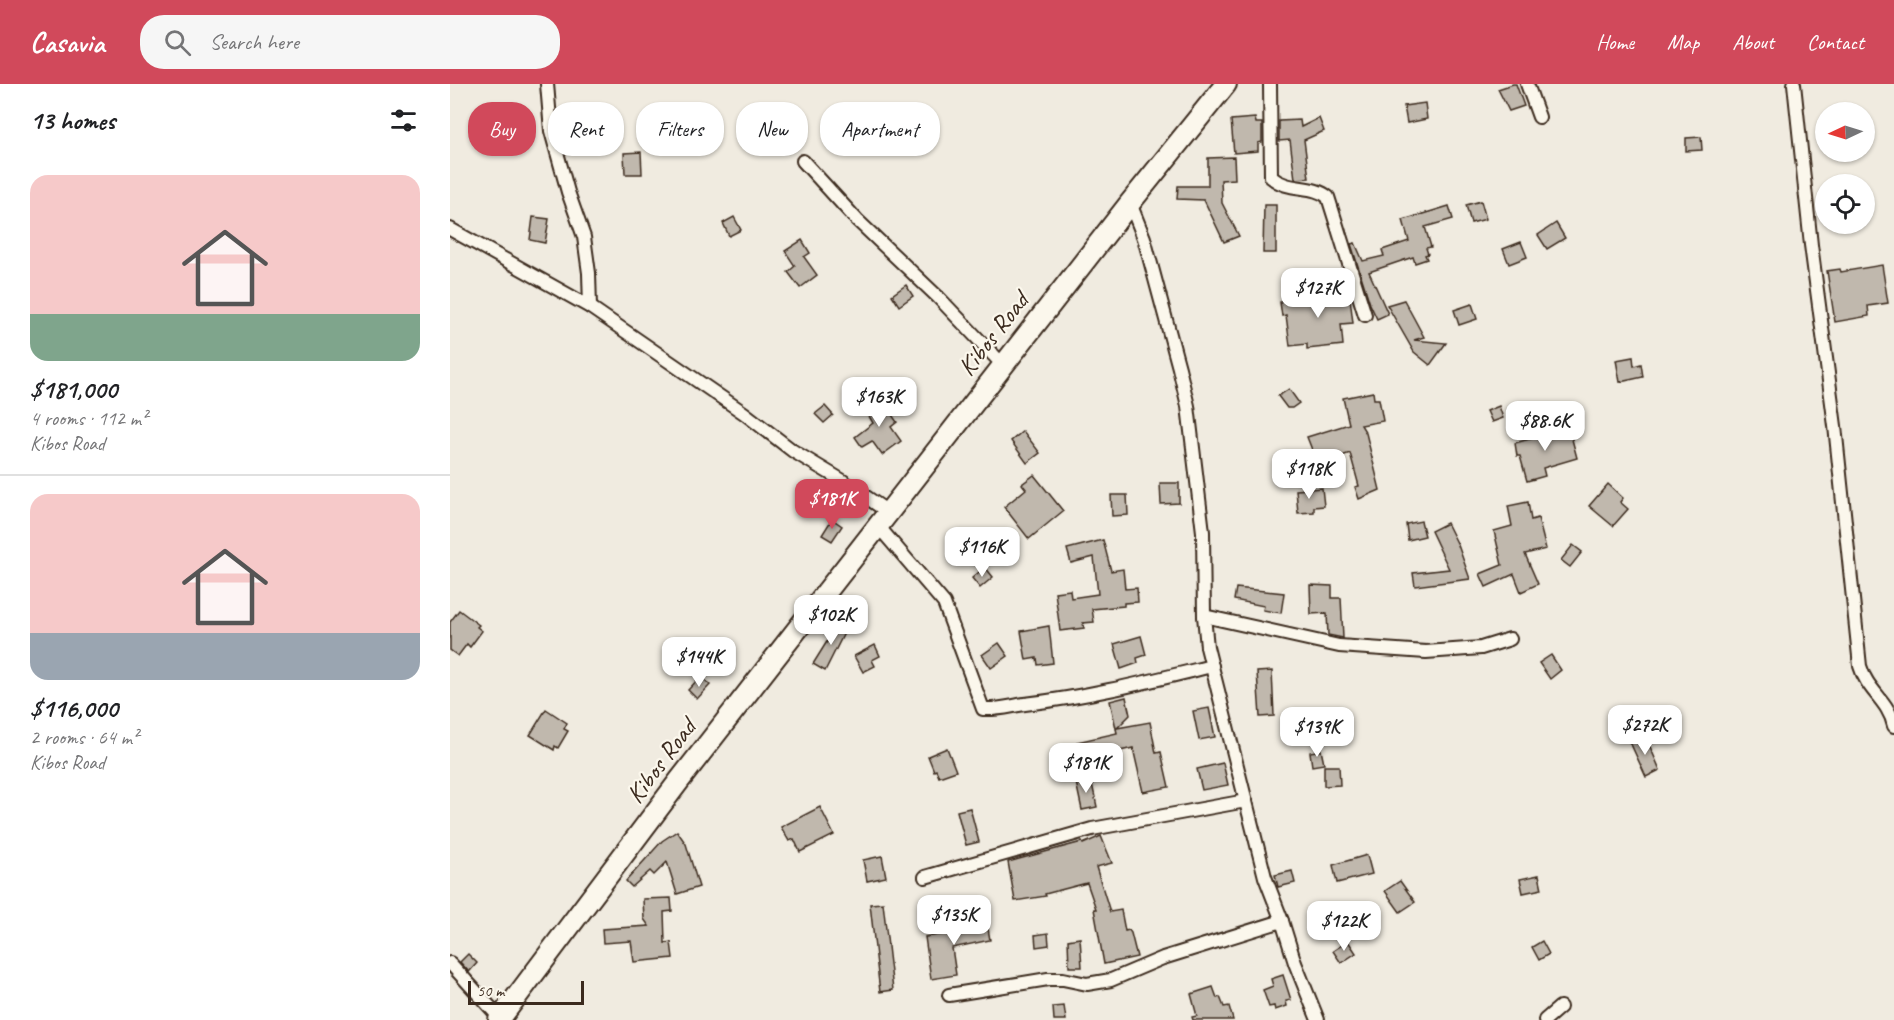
<!DOCTYPE html>
<html lang="en">
<head>
<meta charset="utf-8">
<style>
	body { margin:0; font-family:Caveat,sans-serif; background:#f6f6f6; color:#202124; height:100vh; display:flex; flex-direction:column; font-size:22px; white-space:nowrap }
	* { box-sizing:border-box; margin:0 }
	p { font-size:20px; color:#757577 }
	.icon { flex:none; width:33px; height:33px; fill:none; stroke:currentColor; stroke-width:2; stroke-linecap:round; stroke-linejoin:round }
	.map { position:relative; flex:1; overflow:hidden }
	.side { display:flex; flex-direction:column; background:#fff; width:450px }
	.side>* { flex:none }
	.top-card { position:absolute; left:18px; top:18px; width:570px; height:54px; display:flex; gap:12px }
	.needle { width:39px; rotate:266deg }
	.controls { position:absolute; left:1365px; top:18px; display:grid; gap:12px }
	.controls a { display:grid; place-items:center; width:60px; height:60px; border-radius:50%; background:#fff; box-shadow:0 2px 4px #0004; font-size:30px }
	.scale { position:absolute; left:18px; bottom:15px; width:116px; box-sizing:border-box; padding-left:6px; border:3px solid #3b2a1e; border-top:0; font-size:16px; line-height:21px; white-space:nowrap; color:#3b2a1e; -webkit-text-stroke:4px #fbf7ec; paint-order:stroke }
	.price { position:absolute; translate:-50% -51px; padding:0 14px; border-radius:12px; background:#fff; color:#222; font-size:20px; line-height:39px; filter:drop-shadow(0 2px 3px #0008) }
	.price::after { content:''; position:absolute; left:50%; top:36px; width:18px; height:14px; margin-left:-9px; background:inherit; clip-path:polygon(0 0,100% 0,50% 100%) }
	.price.current { background:#d1495b; color:#fff }
	ul { padding:0; list-style:none }
	li { display:grid; align-content:center; gap:12px; height:318px; padding:0 30px }
	li+li { border-top:2px solid #e0e0e0 }
	li span { display:grid; place-items:center; height:186px; border-radius:18px; color:#555 }
	li>.icon { margin-inline-start:auto }
	span .icon { width:108px; height:108px; fill:#fffc; stroke-width:1 }
	li b { font-size:26px }
	h2 { display:flex; justify-content:space-between; align-items:center; height:72px; padding:0 30px; font-size:26px }
	.pill { padding:0 21px; border-radius:24px; background:#fff; box-shadow:0 2px 4px #0004; font-size:21px; line-height:54px }
	.pill.current { background:#d1495b; color:#fff }
	header { display:flex; align-items:center; gap:36px; box-sizing:border-box; height:84px; padding:0 30px; background:#d1495b; color:#fff }
	header strong { font-size:28px }
	nav { display:flex; gap:33px; margin-inline-start:auto; font-size:21px }
	.search { width:420px; height:54px; background:#f6f6f6; display:flex; align-items:center; gap:15px; box-sizing:border-box; padding:0 21px; border-radius:24px; color:#757577; font-size:22px }
	main { display:flex; flex:1; min-height:0 }
	.map>svg:first-child { display:block }
	.building { fill:#c0b8ad; stroke:#3b2a1e; stroke-width:1.5 }
	.lines { fill:none; stroke-linecap:round; stroke-linejoin:round }
	.street-casing { stroke:#3b2a1e; stroke-width:16 }
	.primary-casing { stroke:#3b2a1e; stroke-width:24 }
	.street { stroke:#fbf7ec; stroke-width:12 }
	.primary { stroke:#fbf7ec; stroke-width:20 }
	.labels { text-anchor:middle; dominant-baseline:central; stroke-width:4.5; stroke-linejoin:round; paint-order:stroke }
	.street-label { font-size:26px; fill:#3b2a1e; stroke:#fbf7ec }
</style>
</head>
<body>
<header>
<strong>Casavia</strong>
<div class="search"><svg class="icon" aria-label="search" viewBox="0 0 24 24"><circle cx="10" cy="10" r="6"/><path d="M15 15l6 6"/></svg>Search here</div>
<nav><a>Home</a><a>Map</a><a>About</a><a>Contact</a></nav>
</header>
<main>
<section class="side">
<h2>13 homes<svg class="icon" aria-label="filters" viewBox="0 0 24 24"><path d="M4 7h16M4 17h16"/><circle cx="9" cy="7" r="2"/><circle cx="15" cy="17" r="2"/></svg></h2>
<ul>
<li><span style="background:linear-gradient(#f6c9c9 75%,#7fa58c 0)"><svg class="icon" aria-label="home" viewBox="0 0 24 24"><path d="M3 11l9-7 9 7M6 9v11h12V9"/></svg></span><div><b>$181,000</b><p>4 rooms · 112 m²</p><p>Kibos Road</p></div></li>
<li><span style="background:linear-gradient(#f6c9c9 75%,#9aa5b1 0)"><svg class="icon" aria-label="home" viewBox="0 0 24 24"><path d="M3 11l9-7 9 7M6 9v11h12V9"/></svg></span><div><b>$116,000</b><p>2 rooms · 64 m²</p><p>Kibos Road</p></div></li>
</ul>
</section>
<div class="map">
<svg width="1444" height="936" viewBox="0 0 1444 936">
	<rect width="100%" height="100%" fill="#f0ebe0"/>
	<filter id="ink" filterUnits="userSpaceOnUse"><feTurbulence type="fractalNoise" baseFrequency=".0167" numOctaves="2"/><feDisplacementMap in="SourceGraphic" scale="12" xChannelSelector="R" yChannelSelector="G"/><feConvolveMatrix kernelMatrix="1 2 1 2 8 2 1 2 1" color-interpolation-filters="sRGB"/></filter>
	<g filter="url(#ink)">
		<g class="building">
			<polygon points="1063,0 1066,0 1074,22 1059,27 1048,5"/>
			<polygon points="975,19 977,35 957,39 954,22"/>
			<polygon points="805,34 806,39 812,39 812,58 808,59 808,67 784,69 781,36"/>
			<polygon points="869,34 874,47 854,56 859,94 845,95 840,56 829,57 829,37 850,36 851,43"/>
			<polygon points="39,40 41,53 28,54 27,41"/>
			<polygon points="1251,53 1252,66 1236,67 1236,54"/>
			<polygon points="191,68 192,90 175,90 174,69"/>
			<polygon points="784,73 785,95 771,96 772,119 789,152 774,158 754,116 727,115 728,102 758,102 758,74"/>
			<polygon points="1031,117 1036,135 1021,139 1016,121"/>
			<polygon points="814,121 826,121 826,169 813,169"/>
			<polygon points="999,122 1003,135 975,143 981,163 976,164 978,170 975,171 977,175 965,179 963,173 919,188 938,230 927,235 920,220 901,160 905,159 913,177 934,172 932,166 959,157 953,136"/>
			<polygon points="83,133 99,135 95,159 80,156"/>
			<polygon points="284,133 291,146 279,152 273,139"/>
			<polygon points="1106,139 1115,154 1097,165 1088,151"/>
			<polygon points="352,156 360,169 354,173 367,191 350,204 338,188 345,182 335,167"/>
			<polygon points="1071,158 1077,173 1059,180 1053,165"/>
			<polygon points="1432,181 1438,219 1418,222 1419,232 1385,238 1377,187 1390,185 1391,188"/>
			<polygon points="456,201 463,212 449,222 442,211"/>
			<polygon points="899,206 903,239 891,240 893,261 857,265 857,260 840,262 836,231 832,232 830,218"/>
			<polygon points="954,216 974,253 964,256 996,259 980,281 964,268 937,221"/>
			<polygon points="1022,220 1027,235 1009,241 1004,226"/>
			<polygon points="1183,273 1184,282 1191,280 1193,293 1170,298 1166,276"/>
			<polygon points="839,305 849,319 842,324 837,324 828,312"/>
			<polygon points="923,308 924,315 929,315 933,337 911,341 916,349 930,406 909,415 905,403 909,402 900,369 868,381 857,353 899,340 893,314"/>
			<polygon points="425,313 435,331 440,328 447,338 441,343 451,357 432,371 422,357 412,363 405,353 423,339 412,320"/>
			<polygon points="375,322 383,331 374,339 365,330"/>
			<polygon points="1049,322 1053,334 1042,338 1037,327"/>
			<polygon points="1119,344 1127,374 1093,384 1095,392 1077,397 1070,372 1067,372 1065,359"/>
			<polygon points="573,347 590,369 577,379 561,357"/>
			<polygon points="584,391 613,427 579,455 554,423 576,405 572,400"/>
			<polygon points="710,399 729,399 729,419 711,420"/>
			<polygon points="1158,400 1173,414 1170,418 1178,425 1163,442 1139,422"/>
			<polygon points="872,404 874,422 864,423 864,428 848,429 846,406"/>
			<polygon points="661,411 677,411 678,431 662,432"/>
			<polygon points="1078,418 1081,436 1088,434 1096,465 1075,470 1088,500 1071,508 1064,490 1036,503 1030,490 1052,481 1044,447 1062,442 1058,422"/>
			<polygon points="382,435 392,442 382,457 372,451"/>
			<polygon points="971,437 975,452 958,456 956,440"/>
			<polygon points="997,439 1008,461 1020,495 965,502 963,489 999,485 981,447"/>
			<polygon points="653,456 661,487 673,485 675,505 687,504 688,518 674,519 674,522 642,525 644,538 633,539 634,544 610,547 605,508 620,506 621,514 648,510 644,473 621,479 617,465"/>
			<polygon points="1123,461 1132,468 1120,483 1111,476"/>
			<polygon points="535,483 543,493 530,504 522,494"/>
			<polygon points="860,501 882,502 882,514 891,514 893,554 878,551 877,529 861,530"/>
			<polygon points="786,504 834,509 831,529 813,526 814,522 784,516"/>
			<polygon points="9,526 29,541 27,543 32,547 20,563 17,560 8,572 0,566 0,538"/>
			<polygon points="391,535 399,539 375,587 363,580"/>
			<polygon points="599,542 603,579 588,581 587,574 576,576 571,547"/>
			<polygon points="691,552 696,571 687,574 688,579 671,585 664,560"/>
			<polygon points="549,559 558,572 541,584 532,571"/>
			<polygon points="425,561 430,572 422,576 425,582 413,588 404,572"/>
			<polygon points="1101,571 1111,586 1100,595 1089,579"/>
			<polygon points="822,587 824,632 810,633 807,588"/>
			<polygon points="251,592 260,601 247,615 238,606"/>
			<polygon points="676,613 680,631 667,644 700,638 706,669 711,668 719,703 693,708 683,664 653,671 654,676 632,681 627,658 667,649 660,617"/>
			<polygon points="759,624 765,653 749,656 743,627"/>
			<polygon points="96,625 117,639 114,645 118,647 108,664 105,662 104,666 80,651"/>
			<polygon points="1195,651 1210,686 1196,693 1180,658"/>
			<polygon points="497,664 506,687 489,693 486,686 484,687 478,672"/>
			<polygon points="871,666 874,680 862,682 860,668"/>
			<polygon points="773,679 778,701 752,706 747,685"/>
			<polygon points="874,682 889,682 890,701 874,702"/>
			<polygon points="641,695 647,723 632,726 626,698"/>
			<polygon points="370,723 384,751 350,768 344,755 339,757 331,743"/>
			<polygon points="520,724 529,758 516,761 507,727"/>
			<polygon points="227,747 236,760 249,803 227,810 217,778 204,791 200,787 182,803 176,797 212,757"/>
			<polygon points="651,752 662,779 646,783 660,828 671,826 675,847 679,846 681,849 687,873 654,880 644,825 646,825 637,799 595,810 596,812 565,817 558,778 632,758 633,760"/>
			<polygon points="917,771 922,790 887,799 883,781"/>
			<polygon points="432,772 436,793 417,797 413,776"/>
			<polygon points="842,787 845,799 828,803 825,791"/>
			<polygon points="1089,791 1092,805 1073,809 1070,795"/>
			<polygon points="950,797 965,818 950,828 935,807"/>
			<polygon points="221,814 222,827 214,828 215,859 221,858 223,874 184,878 181,857 153,859 152,845 199,842 194,835 193,815"/>
			<polygon points="433,819 443,906 430,908 420,820"/>
			<polygon points="885,823 892,835 879,843 871,831"/>
			<polygon points="536,833 540,856 502,864 506,891 481,895 475,853 508,848 506,840"/>
			<polygon points="598,849 599,861 586,863 585,851"/>
			<polygon points="630,854 632,883 619,883 618,856"/>
			<polygon points="898,857 906,869 891,879 883,867"/>
			<polygon points="1092,857 1099,870 1089,876 1082,863"/>
			<polygon points="18,870 27,879 19,888 10,878"/>
			<polygon points="833,891 841,916 836,917 837,922 825,926 824,922 819,923 813,906 823,902 821,895"/>
			<polygon points="763,903 767,914 770,913 774,923 779,922 783,936 743,936 742,933 747,932 741,910"/>
			<polygon points="614,922 616,936 604,936 603,923"/>
		</g>
		<g class="lines">
			<defs>
				<g id="street">
					<polyline points="97,0 101,47 118,108 134,153 139,189 140,223"/>
					<path d="M820,0L821,93C838,108 863,100 878,113L915,231"/>
					<polyline points="1077,0 1089,33"/>
					<path d="M1344,0L1361,161L1385,342L1410,582C1417,607 1439,617 1444,642"/>
					<polyline points="353,77 407,136 489,214 553,281"/>
					<polyline points="680,119 694,154 729,284 738,322 753,448 754,532 757,563 815,793 832,837 845,879 868,936"/>
					<polyline points="0,145 140,223 294,329 343,367 393,397 438,428"/>
					<path d="M428,442L494,519L533,625C548,626 561,622 575,620C638,613 700,597 762,582"/>
					<polyline points="754,532 889,562 976,568 1031,564 1060,555"/>
					<polyline points="475,793 642,745 796,717"/>
					<polyline points="0,879 50,934"/>
					<polyline points="499,911 598,895 613,895 637,900 661,896 713,874 832,837"/>
					<polyline points="1095,936 1110,923"/>
				</g>
				<polyline id="primary" points="49,936 229,697 680,119 776,0"/>
			</defs>
			<use href="#street" class="street-casing"/>
			<use href="#primary" class="primary-casing"/>
			<use href="#street" class="street"/>
			<use href="#primary" class="primary"/>
		</g>
	</g>
	<g class="labels">
		<g class="street-label">
			<text transform="translate(543 250) rotate(-52)">Kibos Road</text>
			<text transform="translate(211 677) rotate(-53)">Kibos Road</text>
		</g>
	</g>
</svg>
<div class="controls">
<a><svg class="needle" viewBox="-14 -14 28 28"><path d="M0-13l5 13h-10z" fill="#e53935"/><path d="M0 13l5-13h-10z" fill="#757577"/></svg></a>
<a><svg class="icon" aria-label="locate" viewBox="0 0 24 24"><circle cx="12" cy="12" r="6"/><path d="M12 2v4M12 18v4M2 12h4M18 12h4"/></svg></a>
</div>
<div class="scale">50 m</div>
<b class="price" style="left:868px;top:235px">$127K</b>
<b class="price" style="left:429px;top:344px">$163K</b>
<b class="price" style="left:1095px;top:368px">$88.6K</b>
<b class="price" style="left:859px;top:416px">$118K</b>
<b class="price current" style="left:382px;top:446px">$181K</b>
<b class="price" style="left:532px;top:494px">$116K</b>
<b class="price" style="left:381px;top:562px">$102K</b>
<b class="price" style="left:249px;top:604px">$144K</b>
<b class="price" style="left:1195px;top:672px">$272K</b>
<b class="price" style="left:867px;top:674px">$139K</b>
<b class="price" style="left:636px;top:710px">$181K</b>
<b class="price" style="left:504px;top:862px">$135K</b>
<b class="price" style="left:894px;top:868px">$122K</b>
<div class="top-card">
<a class="pill current">Buy</a>
<a class="pill">Rent</a>
<a class="pill">Filters</a>
<a class="pill">New</a>
<a class="pill">Apartment</a>
</div>
</div>
</main>
</body>
</html>
